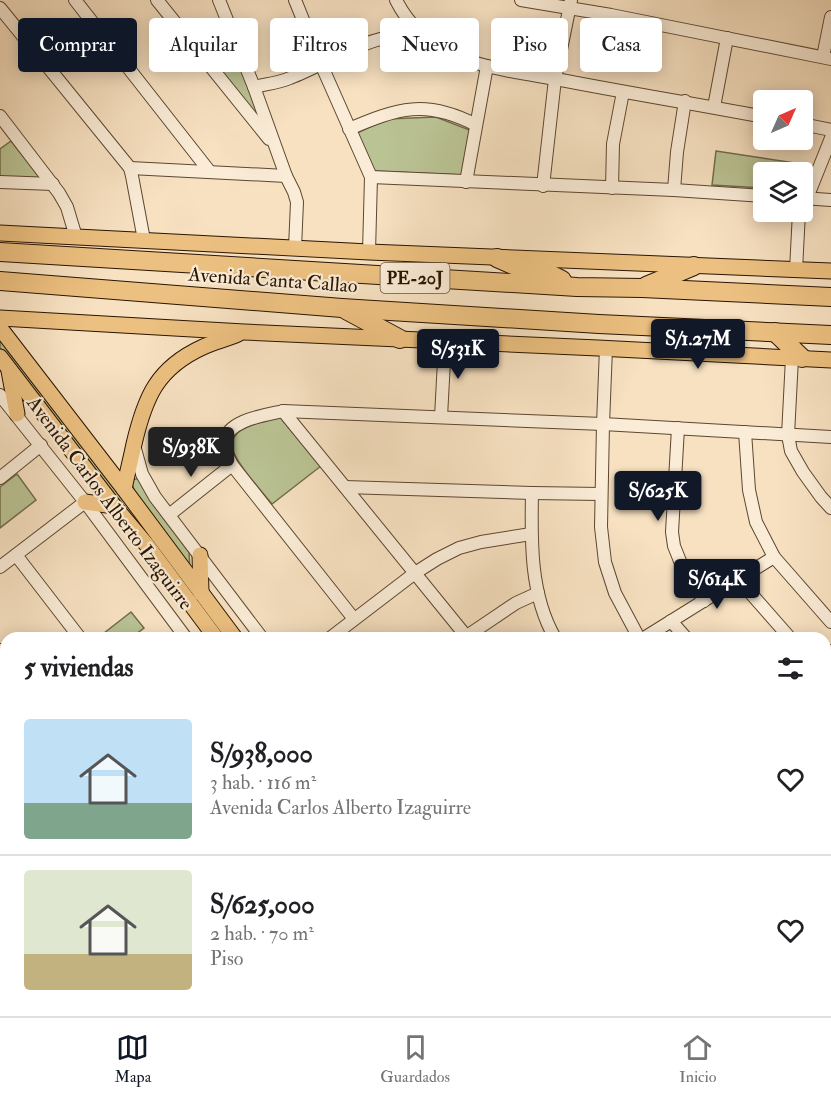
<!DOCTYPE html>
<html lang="es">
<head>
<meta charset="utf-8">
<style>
	body { margin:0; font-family:"IM FELL Double Pica",serif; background:#f6f6f6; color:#202124; height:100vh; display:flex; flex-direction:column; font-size:22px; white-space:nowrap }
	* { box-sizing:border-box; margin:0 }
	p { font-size:20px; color:#757577 }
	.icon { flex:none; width:33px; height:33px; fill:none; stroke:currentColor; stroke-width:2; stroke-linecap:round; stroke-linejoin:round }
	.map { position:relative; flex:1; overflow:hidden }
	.side { position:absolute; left:0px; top:632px; width:831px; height:386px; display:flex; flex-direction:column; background:#fff; border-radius:18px 18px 0 0; box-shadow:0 3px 15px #0003 }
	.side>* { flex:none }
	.hud { position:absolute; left:18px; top:18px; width:795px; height:54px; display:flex; gap:12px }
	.needle { width:39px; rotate:45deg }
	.buttons { position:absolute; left:753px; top:90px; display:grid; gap:12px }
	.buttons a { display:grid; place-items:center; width:60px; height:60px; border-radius:6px; background:#fff; box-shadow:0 3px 15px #0003; font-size:30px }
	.price { position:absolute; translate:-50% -51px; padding:0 14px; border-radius:6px; background:#111827; color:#fff; font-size:20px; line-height:39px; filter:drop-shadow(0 2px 3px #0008) }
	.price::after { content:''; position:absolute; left:50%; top:36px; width:18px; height:14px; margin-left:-9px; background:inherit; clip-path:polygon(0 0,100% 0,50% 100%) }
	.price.on { background:#222; color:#fff }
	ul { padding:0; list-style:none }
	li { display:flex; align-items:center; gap:18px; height:150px; padding:0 24px }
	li+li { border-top:2px solid #e0e0e0 }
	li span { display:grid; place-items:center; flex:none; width:168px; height:120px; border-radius:6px; color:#555 }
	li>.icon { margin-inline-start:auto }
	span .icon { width:72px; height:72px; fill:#fffc; stroke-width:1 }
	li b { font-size:26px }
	h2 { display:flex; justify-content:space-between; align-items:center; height:72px; padding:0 24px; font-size:26px }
	.chip { padding:0 21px; border-radius:6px; background:#fff; box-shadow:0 3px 15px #0003; font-size:21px; line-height:54px }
	.chip.on { background:#111827; color:#fff }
	.tabs { display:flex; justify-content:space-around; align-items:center; height:84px; border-top:2px solid #e0e0e0; background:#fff; font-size:16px; color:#757577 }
	.tabs a { display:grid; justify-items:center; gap:3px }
	.tabs .on { color:#111827 }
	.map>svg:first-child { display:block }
	.green { fill:#bac394; stroke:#726c4a; stroke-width:1.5 }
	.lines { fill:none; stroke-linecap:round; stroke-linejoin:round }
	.minor-casing { stroke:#5c4730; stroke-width:14 }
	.major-casing { stroke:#291400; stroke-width:17 }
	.highway-casing { stroke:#291400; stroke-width:20 }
	.minor { stroke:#faecd7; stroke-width:12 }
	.major { stroke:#ecc080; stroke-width:15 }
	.highway { stroke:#ecc080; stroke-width:18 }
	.labels { text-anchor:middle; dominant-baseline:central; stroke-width:4.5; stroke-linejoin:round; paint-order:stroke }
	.shield { fill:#faecd7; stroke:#685540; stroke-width:1.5 }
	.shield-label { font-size:18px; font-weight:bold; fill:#291400 }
	.street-label { font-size:20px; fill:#291400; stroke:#faecd7 }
</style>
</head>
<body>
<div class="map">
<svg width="831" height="1016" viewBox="0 0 831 1016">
	<rect width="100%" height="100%" fill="#f7e1c1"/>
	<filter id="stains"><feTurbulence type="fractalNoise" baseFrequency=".00333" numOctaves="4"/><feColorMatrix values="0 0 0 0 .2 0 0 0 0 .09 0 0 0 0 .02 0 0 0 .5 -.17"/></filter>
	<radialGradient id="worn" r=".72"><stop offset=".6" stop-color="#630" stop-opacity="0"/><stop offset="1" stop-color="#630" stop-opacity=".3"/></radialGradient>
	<g class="green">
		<polygon points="224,24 263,126 197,41"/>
		<polygon points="436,117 472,131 464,175 374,171 357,133 387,119"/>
		<polygon points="11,141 41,178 0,177 0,149"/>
		<polygon points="716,151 815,166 803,190 802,172 764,172 763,188 712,185"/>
		<polygon points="0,336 152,537 146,536 0,348"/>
		<path d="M280,417L321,466L272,504C265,496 258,487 251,479C242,466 221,445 240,431C251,423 267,421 280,417Z"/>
		<polygon points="17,474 36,500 0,528 0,487"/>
		<polygon points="140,478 152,503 189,552 190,570 139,507 131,480"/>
		<polygon points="131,612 144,628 132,637 99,637"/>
	</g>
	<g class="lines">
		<defs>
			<g id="minor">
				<polyline points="75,0 210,172"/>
				<polyline points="157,0 269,139"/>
				<polyline points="219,0 254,87 286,176 294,192 297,202 295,248"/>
				<polyline points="295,0 321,64 371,177 369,252"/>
				<path d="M396,0C407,22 424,39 446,51C481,69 523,73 561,80C628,93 696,104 764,117"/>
				<polyline points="521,0 611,15 831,59"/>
				<polyline points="0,8 130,168 132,176 144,240"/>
				<polyline points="823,57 831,17"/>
				<path d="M254,87C266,84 279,83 290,78C331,62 377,29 422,35"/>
				<polyline points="714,107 727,38"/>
				<polyline points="0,116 59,193 67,207 76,237"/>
				<polyline points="802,124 831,130"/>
				<path d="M349,129C398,108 426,99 476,125"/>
				<polyline points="130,168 286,176"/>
				<polyline points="371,177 674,190 764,196"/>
				<polyline points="0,182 53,184"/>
				<polyline points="466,182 487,66"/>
				<polyline points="543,186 555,79 571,0"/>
				<polyline points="612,188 613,144 623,92"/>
				<polyline points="674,190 677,152 685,101"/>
				<polyline points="802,198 831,200"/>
				<polyline points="807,198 831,138"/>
				<polyline points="796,270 799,212"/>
				<polyline points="606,348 603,424 601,527 605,562 615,593 639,638"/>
				<polyline points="792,358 788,435 791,451 803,472 821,497 831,508"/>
				<polyline points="0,395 85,502 186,638"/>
				<polyline points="283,411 466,636"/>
				<polyline points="441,417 445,342"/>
				<polyline points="678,428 672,532 674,546 680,561 704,601"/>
				<polyline points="745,432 749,490 756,522 774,557 831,622"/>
				<polyline points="134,445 142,474 155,497 262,638"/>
				<polyline points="0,478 41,445"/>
				<polyline points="345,487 532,493 601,494"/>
				<path d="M532,493C531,541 530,595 555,638"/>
				<polyline points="169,515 232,465"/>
				<polyline points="16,555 80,638"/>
				<polyline points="0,567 85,502"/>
				<polyline points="739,580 790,638"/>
				<path d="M354,619L232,465C229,458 224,451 224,443C226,420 266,415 283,411L603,424L831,437"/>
				<polyline points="671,621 686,638"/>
				<polyline points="330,638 415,573 437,559 459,548 481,542 531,534"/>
				<polyline points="464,638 516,603 538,593"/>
				<polyline points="644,638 774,557"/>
				<polyline points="0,650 6,658"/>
				<polyline points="825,656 831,651"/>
				<polyline points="0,690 6,685"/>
				<polyline points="825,731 831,726"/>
				<polyline points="0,762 6,769"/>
				<polyline points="0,806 6,804"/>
				<polyline points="825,825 831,820"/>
				<polyline points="825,842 831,849"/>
				<polyline points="0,845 6,850"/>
				<polyline points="0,929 6,937"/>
				<polyline points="825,953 831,960"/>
				<polyline points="61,1011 65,1016"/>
				<polyline points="145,1011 149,1016"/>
				<polyline points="221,1011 225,1016"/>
				<polyline points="295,1011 299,1016"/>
				<polyline points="384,1011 388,1016"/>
				<polyline points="478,1011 481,1016"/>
				<polyline points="548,1011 551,1016"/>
				<polyline points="640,1011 644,1016"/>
				<polyline points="689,1011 693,1016"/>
				<polyline points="775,1011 779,1016"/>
				<polyline points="574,1016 580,1011"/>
			</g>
			<g id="major">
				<polyline points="0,233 369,252 831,271"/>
				<polyline points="0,318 244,332 598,348 831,360"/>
				<polyline points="0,328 124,489 235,638"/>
				<polyline points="0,357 114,506 146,544 216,638"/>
				<polyline points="9,371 17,414"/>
				<path d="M124,489C127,474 131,459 134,444C145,397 157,368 203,347C214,342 227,339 238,334"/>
				<polyline points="85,502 114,506"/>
				<polyline points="200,555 201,593"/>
				<polyline points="500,1011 504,1016"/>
				<polyline points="523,1011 526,1016"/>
				<polyline points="537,1011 537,1016"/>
			</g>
			<g id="highway">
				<polyline points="0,252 577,287 642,288 831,297"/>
				<polyline points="497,258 513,265 554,276 562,280"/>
				<polyline points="0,281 342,308 599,324 831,335"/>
				<polyline points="646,286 694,266"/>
				<polyline points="346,310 400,339"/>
				<polyline points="775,332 802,358"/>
			</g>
		</defs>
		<use href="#minor" class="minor-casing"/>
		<use href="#major" class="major-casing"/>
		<use href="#highway" class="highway-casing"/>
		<use href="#minor" class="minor"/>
		<use href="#major" class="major"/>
		<use href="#highway" class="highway"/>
	</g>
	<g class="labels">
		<rect class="shield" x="380.5" y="263" width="69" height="30" rx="4.5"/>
		<g class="shield-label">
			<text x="415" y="278">PE-20J</text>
		</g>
		<g class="street-label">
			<text transform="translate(273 280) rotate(4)">Avenida Canta Callao</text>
			<text transform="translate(110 503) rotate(53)">Avenida Carlos Alberto Izaguirre</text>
		</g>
	</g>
	<rect width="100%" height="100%" filter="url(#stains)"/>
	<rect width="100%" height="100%" fill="url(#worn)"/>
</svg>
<div class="buttons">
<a><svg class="needle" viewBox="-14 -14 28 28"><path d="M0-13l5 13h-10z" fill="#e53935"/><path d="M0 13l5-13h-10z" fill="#757577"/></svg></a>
<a><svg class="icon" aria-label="layers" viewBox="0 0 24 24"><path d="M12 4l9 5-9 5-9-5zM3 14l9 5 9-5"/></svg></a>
</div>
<b class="price" style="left:698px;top:370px">S/1.27M</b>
<b class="price" style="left:458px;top:380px">S/531K</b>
<b class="price on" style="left:191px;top:478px">S/938K</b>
<b class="price" style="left:658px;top:522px">S/625K</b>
<b class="price" style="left:717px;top:610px">S/614K</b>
<div class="hud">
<a class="chip on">Comprar</a>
<a class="chip">Alquilar</a>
<a class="chip">Filtros</a>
<a class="chip">Nuevo</a>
<a class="chip">Piso</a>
<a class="chip">Casa</a>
</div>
<section class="side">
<h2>5 viviendas<svg class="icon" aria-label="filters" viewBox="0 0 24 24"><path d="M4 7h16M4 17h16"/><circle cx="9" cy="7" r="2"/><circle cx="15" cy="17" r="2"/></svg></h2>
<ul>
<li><span style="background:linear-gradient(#bfe0f5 70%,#7fa58c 0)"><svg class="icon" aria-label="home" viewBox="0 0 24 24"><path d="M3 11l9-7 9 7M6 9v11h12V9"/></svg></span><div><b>S/938,000</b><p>3 hab. · 116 m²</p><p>Avenida Carlos Alberto Izaguirre</p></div><svg class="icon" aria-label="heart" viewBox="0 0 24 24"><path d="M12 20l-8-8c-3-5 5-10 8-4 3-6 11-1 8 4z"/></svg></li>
<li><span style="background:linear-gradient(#dfe7d0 70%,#c2b280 0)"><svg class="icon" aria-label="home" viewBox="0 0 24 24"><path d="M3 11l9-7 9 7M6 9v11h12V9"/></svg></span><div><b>S/625,000</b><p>2 hab. · 70 m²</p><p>Piso</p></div><svg class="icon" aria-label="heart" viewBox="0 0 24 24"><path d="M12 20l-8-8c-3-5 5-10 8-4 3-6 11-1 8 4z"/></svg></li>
</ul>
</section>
</div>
<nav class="tabs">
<a class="on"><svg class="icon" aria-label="map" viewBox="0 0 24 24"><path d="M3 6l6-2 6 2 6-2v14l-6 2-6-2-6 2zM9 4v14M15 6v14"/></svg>Mapa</a>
<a><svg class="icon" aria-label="saved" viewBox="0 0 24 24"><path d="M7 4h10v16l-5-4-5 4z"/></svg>Guardados</a>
<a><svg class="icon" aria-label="home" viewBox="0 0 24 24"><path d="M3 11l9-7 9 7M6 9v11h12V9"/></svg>Inicio</a>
</nav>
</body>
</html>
